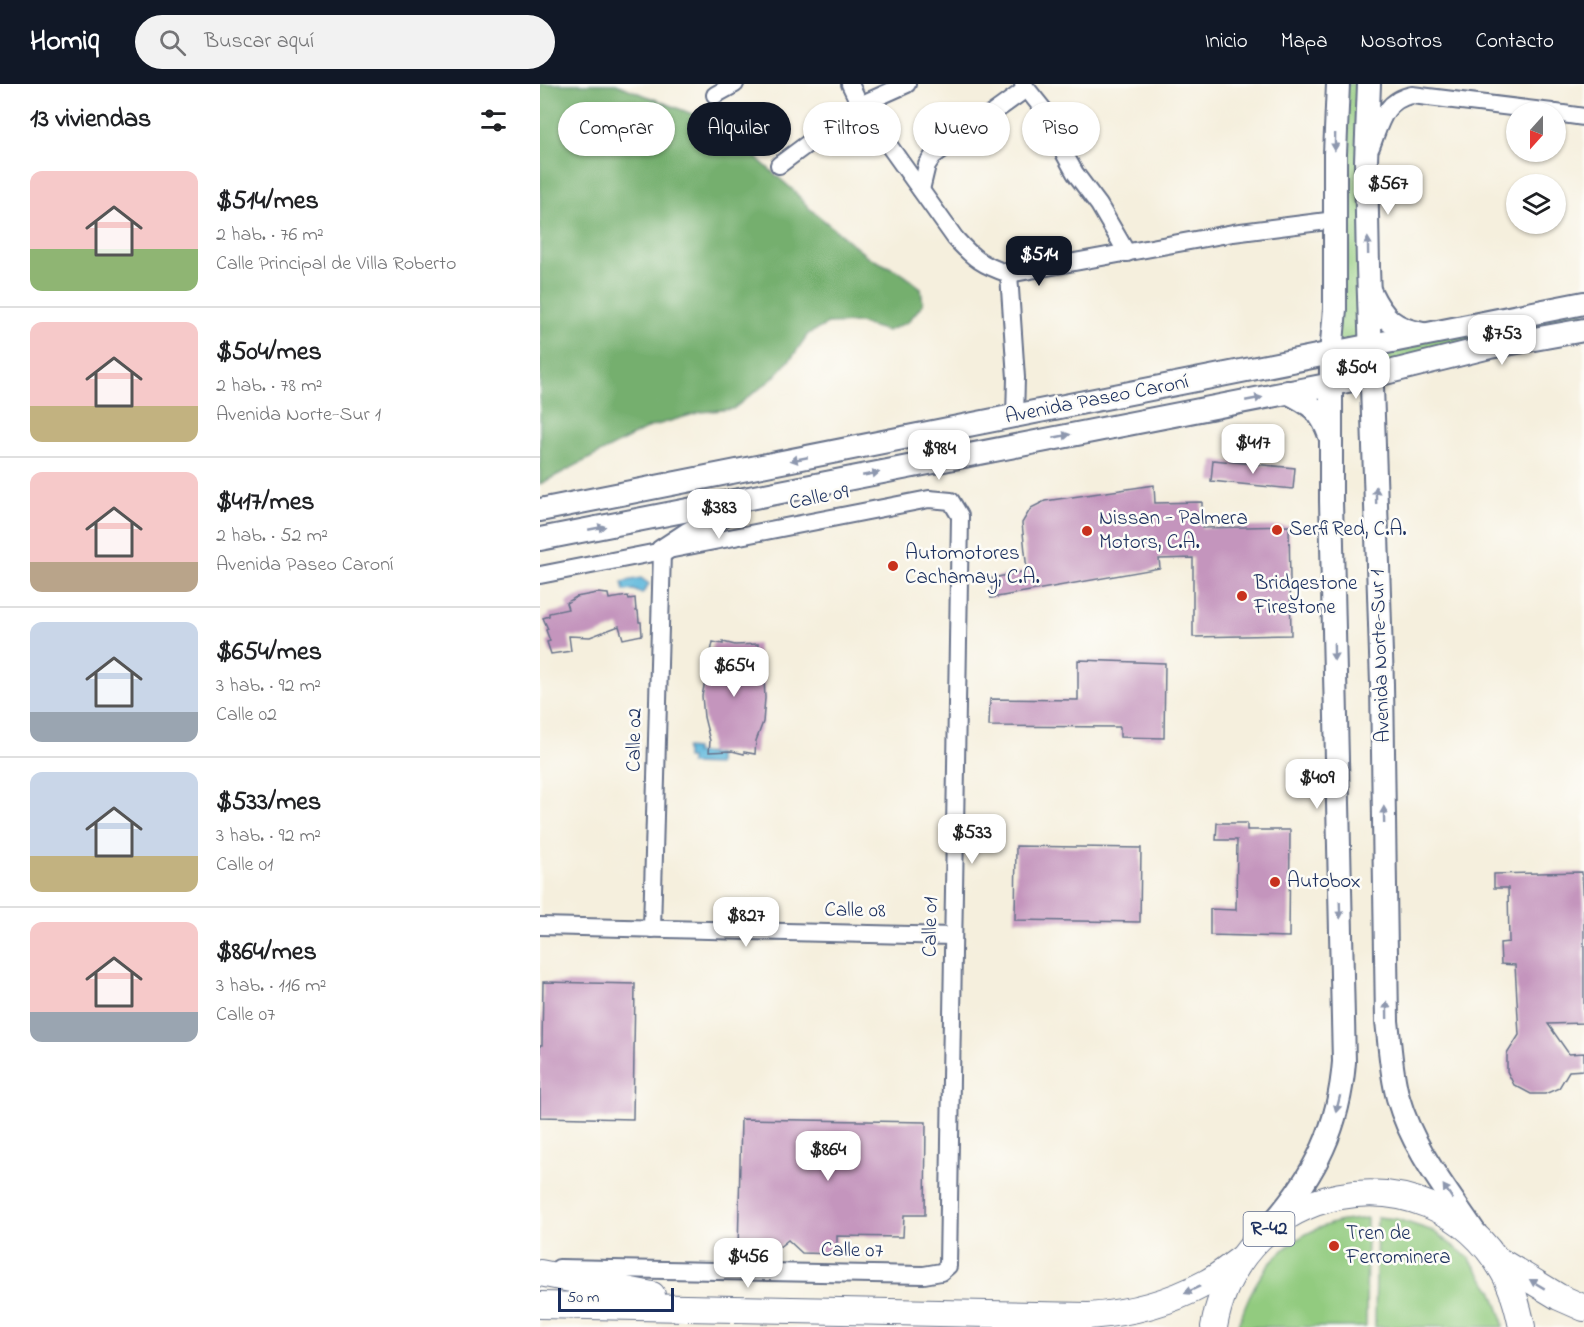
<!DOCTYPE html>
<html lang="es">
<head>
<meta charset="utf-8">
<style>
	body { margin:0; font-family:"Indie Flower",sans-serif; background:#f2f2f2; color:#202124; height:100vh; display:flex; flex-direction:column; font-size:22px; white-space:nowrap }
	* { box-sizing:border-box; margin:0 }
	p { font-size:20px; color:#757577 }
	.icon { flex:none; width:33px; height:33px; fill:none; stroke:currentColor; stroke-width:2; stroke-linecap:round; stroke-linejoin:round }
	.map { position:relative; flex:1; overflow:hidden }
	.drawer { display:flex; flex-direction:column; background:#fff; width:540px }
	.drawer>* { flex:none }
	.banner { position:absolute; left:18px; top:18px; width:570px; height:54px; display:flex; gap:12px }
	.needle { width:39px; rotate:201deg }
	.tools { position:absolute; left:966px; top:18px; display:grid; gap:12px }
	.tools a { display:grid; place-items:center; width:60px; height:60px; border-radius:50%; background:#fff; box-shadow:0 2px 4px #0004; font-size:30px }
	.scale { position:absolute; left:18px; bottom:15px; width:116px; box-sizing:border-box; padding-left:6px; border:3px solid #1b2f5e; border-top:0; font-size:16px; line-height:21px; white-space:nowrap; color:#1b2f5e; -webkit-text-stroke:4px #fdfcf7; paint-order:stroke }
	.price { position:absolute; translate:-50% -51px; padding:0 14px; border-radius:12px; background:#fff; color:#222; font-size:20px; line-height:39px; filter:drop-shadow(0 2px 3px #0008) }
	.price::after { content:''; position:absolute; left:50%; top:36px; width:18px; height:14px; margin-left:-9px; background:inherit; clip-path:polygon(0 0,100% 0,50% 100%) }
	.price.active { background:#111827; color:#fff }
	ul { padding:0; list-style:none }
	li { display:flex; align-items:center; gap:18px; height:150px; padding:0 30px }
	li+li { border-top:2px solid #e0e0e0 }
	li span { display:grid; place-items:center; flex:none; width:168px; height:120px; border-radius:12px; color:#555 }
	li>.icon { margin-inline-start:auto }
	span .icon { width:72px; height:72px; fill:#fffc; stroke-width:1 }
	li b { font-size:26px }
	h2 { display:flex; justify-content:space-between; align-items:center; height:72px; padding:0 30px; font-size:26px }
	.chip { padding:0 21px; border-radius:27px; background:#fff; box-shadow:0 2px 4px #0004; font-size:21px; line-height:54px }
	.chip.active { background:#111827; color:#fff }
	header { display:flex; align-items:center; gap:36px; box-sizing:border-box; height:84px; padding:0 30px; background:#111827; color:#fff }
	header strong { font-size:28px }
	nav { display:flex; gap:33px; margin-inline-start:auto; font-size:21px }
	.search { width:420px; height:54px; background:#f2f2f2; display:flex; align-items:center; gap:15px; box-sizing:border-box; padding:0 21px; border-radius:33px; color:#757577; font-size:22px }
	main { display:flex; flex:1; min-height:0 }
	.map>svg:first-child { display:block }
	.green { fill:#92cb7f; stroke:#567d6e; stroke-width:1.5 }
	.forest { fill:#75af6e; stroke:#486f66; stroke-width:1.5 }
	.water { fill:#5eb8dc; stroke:#3c749d; stroke-width:1.5 }
	.building { fill:#c495bd }
	.lines { fill:none; stroke-linecap:round; stroke-linejoin:round }
	.street-casing { stroke:#67728a; stroke-width:20 }
	.secondary-casing { stroke:#67728a; stroke-width:26 }
	.primary-casing { stroke:#67728a; stroke-width:28 }
	.street { stroke:#fff; stroke-width:16 }
	.secondary { stroke:#fff; stroke-width:22 }
	.primary { stroke:#fff; stroke-width:26 }
	.oneway { fill:#8d97ae }
	.poi-dot { fill:#c8321e; stroke:#fdfcf7; stroke-width:2 }
	.labels { text-anchor:middle; dominant-baseline:central; stroke-width:5; stroke-linejoin:round; paint-order:stroke }
	.shield { fill:#fdfcf7; stroke:#5f6c8c; stroke-width:1.5 }
	.shield-label { font-size:20px; font-weight:bold; fill:#1b2f5e }
	.street-label { font-size:21px; fill:#1b2f5e; stroke:#fdfcf7 }
	.poi-label { font-size:21px; fill:#1b2f5e; stroke:#fdfcf7; text-anchor:start }
</style>
</head>
<body>
<header>
<strong>Homiq</strong>
<div class="search"><svg class="icon" aria-label="search" viewBox="0 0 24 24"><circle cx="10" cy="10" r="6"/><path d="M15 15l6 6"/></svg>Buscar aquí</div>
<nav><a>Inicio</a><a>Mapa</a><a>Nosotros</a><a>Contacto</a></nav>
</header>
<main>
<section class="drawer">
<h2>13 viviendas<svg class="icon" aria-label="filters" viewBox="0 0 24 24"><path d="M4 7h16M4 17h16"/><circle cx="9" cy="7" r="2"/><circle cx="15" cy="17" r="2"/></svg></h2>
<ul>
<li><span style="background:linear-gradient(#f6c9c9 65%,#8fb573 0)"><svg class="icon" aria-label="home" viewBox="0 0 24 24"><path d="M3 11l9-7 9 7M6 9v11h12V9"/></svg></span><div><b>$514/mes</b><p>2 hab. · 76 m²</p><p>Calle Principal de Villa Roberto</p></div></li>
<li><span style="background:linear-gradient(#f6c9c9 70%,#c2b280 0)"><svg class="icon" aria-label="home" viewBox="0 0 24 24"><path d="M3 11l9-7 9 7M6 9v11h12V9"/></svg></span><div><b>$504/mes</b><p>2 hab. · 78 m²</p><p>Avenida Norte-Sur 1</p></div></li>
<li><span style="background:linear-gradient(#f6c9c9 75%,#b9a48a 0)"><svg class="icon" aria-label="home" viewBox="0 0 24 24"><path d="M3 11l9-7 9 7M6 9v11h12V9"/></svg></span><div><b>$417/mes</b><p>2 hab. · 52 m²</p><p>Avenida Paseo Caroní</p></div></li>
<li><span style="background:linear-gradient(#c9d6e8 75%,#9aa5b1 0)"><svg class="icon" aria-label="home" viewBox="0 0 24 24"><path d="M3 11l9-7 9 7M6 9v11h12V9"/></svg></span><div><b>$654/mes</b><p>3 hab. · 92 m²</p><p>Calle 02</p></div></li>
<li><span style="background:linear-gradient(#c9d6e8 70%,#c2b280 0)"><svg class="icon" aria-label="home" viewBox="0 0 24 24"><path d="M3 11l9-7 9 7M6 9v11h12V9"/></svg></span><div><b>$533/mes</b><p>3 hab. · 92 m²</p><p>Calle 01</p></div></li>
<li><span style="background:linear-gradient(#f6c9c9 75%,#9aa5b1 0)"><svg class="icon" aria-label="home" viewBox="0 0 24 24"><path d="M3 11l9-7 9 7M6 9v11h12V9"/></svg></span><div><b>$864/mes</b><p>3 hab. · 116 m²</p><p>Calle 07</p></div></li>
</ul>
</section>
<div class="map">
<svg width="1044" height="1243" viewBox="0 0 1044 1243">
	<rect width="100%" height="100%" fill="#fdfcf7"/>
	<filter id="ink" filterUnits="userSpaceOnUse"><feTurbulence type="fractalNoise" baseFrequency=".0167" numOctaves="2"/><feDisplacementMap in="SourceGraphic" scale="12" xChannelSelector="R" yChannelSelector="G"/><feConvolveMatrix kernelMatrix="1 2 1 2 8 2 1 2 1" color-interpolation-filters="sRGB"/></filter>
	<filter id="wash" filterUnits="userSpaceOnUse"><feTurbulence type="fractalNoise" baseFrequency=".008" numOctaves="4" result="noise"/><feDisplacementMap in="SourceGraphic" scale="24" xChannelSelector="R" yChannelSelector="G"/><feGaussianBlur stdDeviation="1.35" result="paint"/><feColorMatrix in="noise" values="0 0 0 0 0 0 0 0 0 0 0 0 0 0 0 0 0 1.4 0 .05"/><feComposite in="paint" operator="in"/></filter>
	<g filter="url(#wash)">
		<rect width="100%" height="100%" fill="#f5efdd"/>
		<g class="green">
			<polygon points="798,0 829,0 832,262 1044,219 1044,246 833,292 831,262 791,270"/>
			<polygon points="837,1133 857,1135 893,1147 928,1173 952,1206 962,1234 963,1243 835,1243"/>
			<path d="M827,1134L826,1243H698C712,1194 739,1156 790,1140C802,1136 815,1136 827,1134Z"/>
		</g>
		<polygon class="forest" points="0,0 76,0 178,40 254,107 269,124 328,173 360,188 381,204 383,220 368,238 347,247 319,239 288,240 268,250 253,272 232,295 193,325 161,328 110,343 0,400"/>
		<g class="water">
			<polygon points="101,494 109,500 102,510 94,506 84,507 82,498"/>
			<polygon points="146,664 155,665 155,669 178,670 178,681 150,680 150,674 146,674"/>
		</g>
		<g id="blocks">
			<g class="building">
				<polygon points="673,376 755,384 753,405 671,397"/>
				<polygon points="614,401 615,419 662,418 662,444 749,442 751,551 653,553 653,474 619,475 620,484 451,514 452,494 487,487 482,439 491,424 505,417"/>
				<polygon points="57,509 68,510 69,515 88,512 89,515 95,514 96,527 98,527 99,538 101,538 102,551 83,555 79,542 50,553 29,552 31,567 11,570 7,558 10,557 6,546 8,545 3,534 9,532 9,529 28,525 26,519 36,513"/>
				<polygon points="173,558 183,560 183,558 195,561 218,560 218,571 224,595 225,614 223,638 216,657 215,670 204,668 204,670 192,667 169,668 170,657 164,633 162,612"/>
				<polygon points="538,576 625,579 624,654 580,653 580,643 449,642 450,615 538,616"/>
				<polygon points="677,739 707,739 707,746 750,746 749,853 670,851 670,825 696,826 697,756 676,756"/>
				<polygon points="476,762 601,764 600,838 475,836"/>
				<polygon points="1042,788 1044,822 1044,939 1008,940 1029,970 1044,969 1044,986 1029,987 1019,1004 1005,1010 991,1010 974,1001 967,987 967,970 979,951 975,881 961,880 960,859 969,858 968,804 954,804 954,790"/>
				<polygon points="3,898 95,900 93,1035 0,1033 0,961 2,961"/>
				<polygon points="201,1035 386,1038 385,1131 364,1131 363,1153 297,1152 297,1170 262,1169 248,1156 232,1169 198,1168"/>
			</g>
		</g>
	</g>
	<g filter="url(#ink)">
		<use href="#blocks" fill-opacity="0" stroke="#67728a" stroke-width="1.5"/>
		<g class="lines">
			<defs>
				<g id="street">
					<path d="M310,0L320,21L415,154C434,175 442,181 469,190L693,149L795,136"/>
					<polyline points="483,0 515,40 520,52 524,69 535,89 559,121 587,169"/>
					<polyline points="175,11 195,0"/>
					<polyline points="1016,29 1044,33"/>
					<path d="M831,63C840,40 844,16 872,11L1012,28"/>
					<polyline points="239,81 320,21 367,0"/>
					<polyline points="381,106 387,81 393,72 486,5"/>
					<polyline points="469,190 476,294 475,333"/>
					<polyline points="0,491 389,415 411,417 420,432 408,1182 401,1188 384,1191 19,1184"/>
					<polyline points="0,842 413,852"/>
					<polyline points="112,845 122,467"/>
				</g>
				<g id="secondary">
					<path d="M829,0L826,77L828,183L842,600L847,937C850,963 851,989 858,1014C872,1064 907,1107 935,1149"/>
					<path d="M830,208C843,235 854,245 883,250"/>
					<path d="M747,308C771,320 781,326 790,352"/>
					<polyline points="0,426 1044,219"/>
					<polyline points="0,455 833,292 950,263 1044,246"/>
					<polyline points="122,467 148,450 196,424"/>
					<path d="M734,1138C776,1089 799,1043 804,978L791,417V270L795,225V70L798,0"/>
				</g>
				<g id="primary">
					<polyline points="958,1176 1019,1213 1044,1224"/>
					<polyline points="0,1189 112,1211"/>
					<path d="M0,1221L549,1232C590,1229 629,1219 666,1199C678,1193 689,1183 701,1175"/>
					<path d="M674,1243C699,1097 887,1059 963,1187C973,1204 978,1223 982,1243"/>
				</g>
			</defs>
			<use href="#street" class="street-casing"/>
			<use href="#secondary" class="secondary-casing"/>
			<use href="#primary" class="primary-casing"/>
			<use href="#street" class="street"/>
			<use href="#secondary" class="secondary"/>
			<use href="#primary" class="primary"/>
		</g>
		<defs><path id="oneway-solid" d="M-6-.8H1V-3.2L6.5 0L1 3.2V.8H-6Z" transform="scale(1.5)"/></defs>
		<g class="oneway">
			<use href="#oneway-solid" transform="translate(795 58) rotate(91)"/>
			<use href="#oneway-solid" transform="translate(828 162) rotate(-91)"/>
			<use href="#oneway-solid" transform="translate(714 315) rotate(-11)"/>
			<use href="#oneway-solid" transform="translate(522 352) rotate(-11)"/>
			<use href="#oneway-solid" transform="translate(259 375) rotate(169)"/>
			<use href="#oneway-solid" transform="translate(331 390) rotate(-11)"/>
			<use href="#oneway-solid" transform="translate(836 411) rotate(-91)"/>
			<use href="#oneway-solid" transform="translate(57 444) rotate(-11)"/>
			<use href="#oneway-solid" transform="translate(794 568) rotate(89)"/>
			<use href="#oneway-solid" transform="translate(844 731) rotate(-91)"/>
			<use href="#oneway-solid" transform="translate(800 826) rotate(88)"/>
			<use href="#oneway-solid" transform="translate(847 926) rotate(-91)"/>
			<use href="#oneway-solid" transform="translate(798 1020) rotate(104)"/>
			<use href="#oneway-solid" transform="translate(908 1108) rotate(-124)"/>
			<use href="#oneway-solid" transform="translate(997 1200) rotate(-149)"/>
			<use href="#oneway-solid" transform="translate(652 1206) rotate(155)"/>
		</g>
	</g>
	<g class="poi-dot">
		<circle cx="737" cy="446" r="6"/>
		<circle cx="547" cy="447" r="6"/>
		<circle cx="353" cy="482" r="6"/>
		<circle cx="702" cy="512" r="6"/>
		<circle cx="735" cy="798" r="6"/>
		<circle cx="794" cy="1162" r="6"/>
	</g>
	<g class="labels">
		<rect class="shield" x="703.5" y="1128" width="51" height="34" rx="4.5"/>
		<g class="shield-label">
			<text x="729" y="1145">R-42</text>
		</g>
		<g class="street-label">
			<text transform="translate(557 316) rotate(-11)">Avenida Paseo Caroní</text>
			<text transform="translate(279 414) rotate(-11)">Calle 09</text>
			<text transform="translate(841 572) rotate(-92)">Avenida Norte-Sur 1</text>
			<text transform="translate(95 656) rotate(-89)">Calle 02</text>
			<text transform="translate(315 827) rotate(1)">Calle 08</text>
			<text transform="translate(391 843) rotate(-89)">Calle 01</text>
			<text transform="translate(312 1167) rotate(1)">Calle 07</text>
		</g>
		<g class="poi-label">
			<text x="559" y="435">Nissan - Palmera<tspan x="559" dy="24">Motors, C.A.</tspan></text>
			<text x="749" y="446">SerfiRed, C.A.</text>
			<text x="365" y="470">Automotores<tspan x="365" dy="24">Cachamay, C.A.</tspan></text>
			<text x="714" y="500">Bridgestone<tspan x="714" dy="24">Firestone</tspan></text>
			<text x="747" y="798">Autobox</text>
			<text x="806" y="1150">Tren de<tspan x="806" dy="24">Ferrominera</tspan></text>
		</g>
	</g>
</svg>
<div class="tools">
<a><svg class="needle" viewBox="-14 -14 28 28"><path d="M0-13l5 13h-10z" fill="#e53935"/><path d="M0 13l5-13h-10z" fill="#757577"/></svg></a>
<a><svg class="icon" aria-label="layers" viewBox="0 0 24 24"><path d="M12 4l9 5-9 5-9-5zM3 14l9 5 9-5"/></svg></a>
</div>
<div class="scale">50 m</div>
<b class="price" style="left:848px;top:132px">$567</b>
<b class="price active" style="left:499px;top:203px">$514</b>
<b class="price" style="left:962px;top:282px">$753</b>
<b class="price" style="left:816px;top:316px">$504</b>
<b class="price" style="left:713px;top:391px">$417</b>
<b class="price" style="left:399px;top:397px">$984</b>
<b class="price" style="left:179px;top:456px">$383</b>
<b class="price" style="left:194px;top:614px">$654</b>
<b class="price" style="left:777px;top:726px">$409</b>
<b class="price" style="left:432px;top:781px">$533</b>
<b class="price" style="left:206px;top:864px">$827</b>
<b class="price" style="left:288px;top:1098px">$864</b>
<b class="price" style="left:208px;top:1205px">$456</b>
<div class="banner">
<a class="chip">Comprar</a>
<a class="chip active">Alquilar</a>
<a class="chip">Filtros</a>
<a class="chip">Nuevo</a>
<a class="chip">Piso</a>
</div>
</div>
</main>
</body>
</html>
